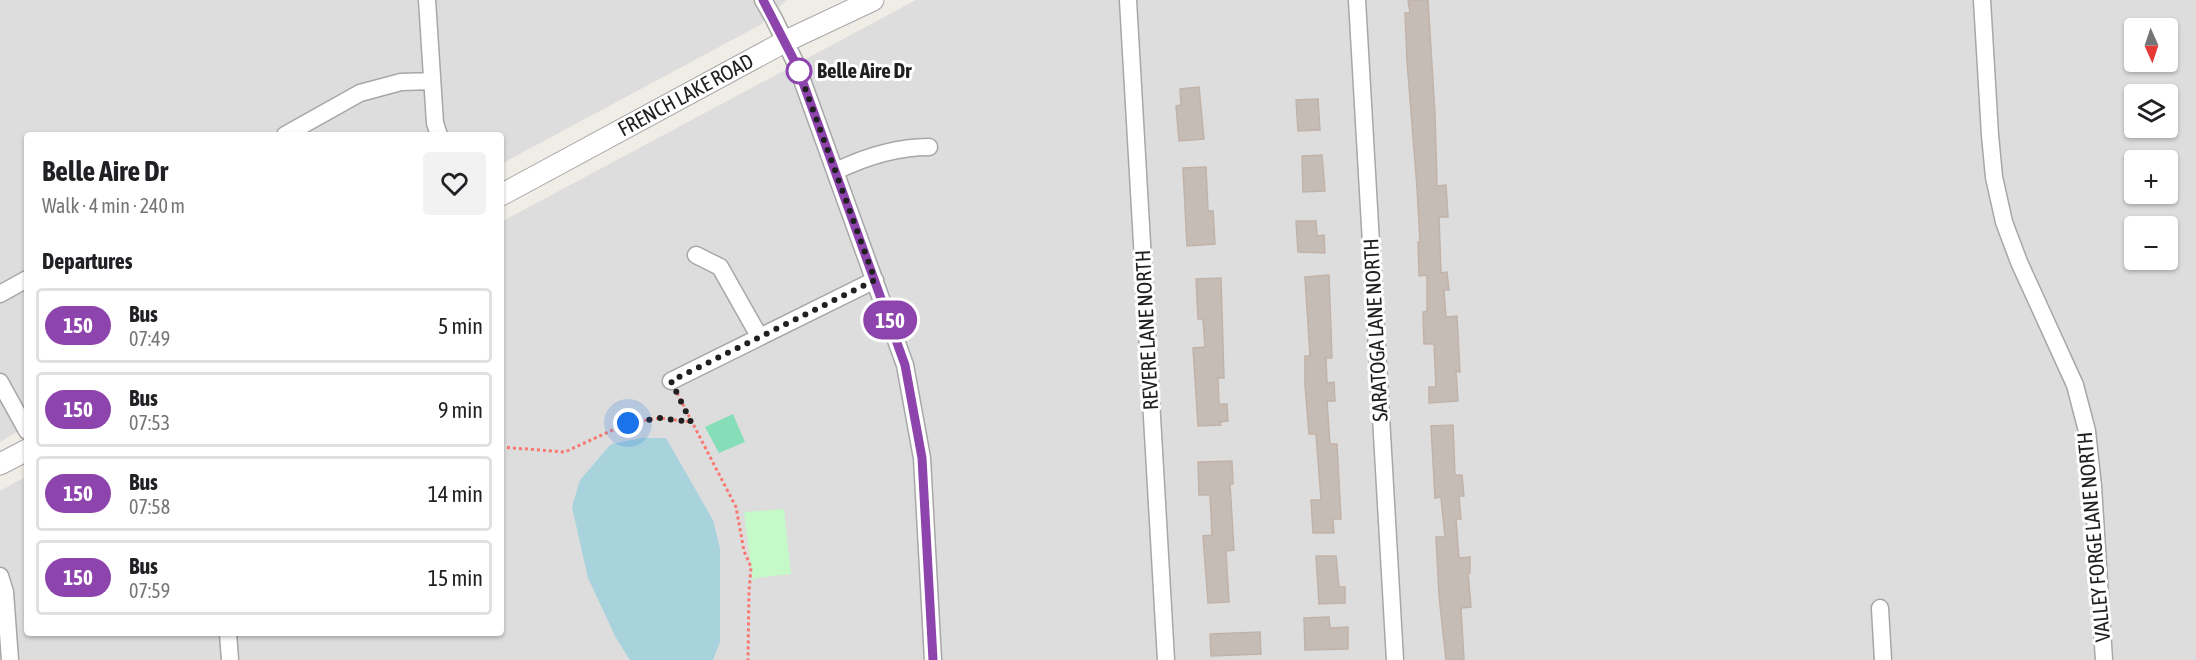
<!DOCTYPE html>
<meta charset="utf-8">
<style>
:root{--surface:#fff;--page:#f2f2f2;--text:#202124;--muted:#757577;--line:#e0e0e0}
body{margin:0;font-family:"Asap Condensed",sans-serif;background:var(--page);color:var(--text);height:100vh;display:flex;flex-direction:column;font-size:22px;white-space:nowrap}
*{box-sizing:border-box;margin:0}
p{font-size:20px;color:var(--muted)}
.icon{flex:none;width:33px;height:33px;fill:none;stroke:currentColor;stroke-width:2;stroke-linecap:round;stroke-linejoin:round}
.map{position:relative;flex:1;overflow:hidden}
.sheet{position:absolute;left:24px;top:132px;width:480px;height:504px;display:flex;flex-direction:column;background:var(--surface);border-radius:6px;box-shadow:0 2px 4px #0004}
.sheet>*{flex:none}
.badge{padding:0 12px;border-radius:20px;font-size:21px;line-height:39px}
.needle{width:39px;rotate:177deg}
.fabs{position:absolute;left:2124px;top:18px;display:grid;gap:12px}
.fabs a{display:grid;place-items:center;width:54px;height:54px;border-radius:6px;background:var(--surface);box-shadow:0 2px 4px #0004;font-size:30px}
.you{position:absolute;width:30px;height:30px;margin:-15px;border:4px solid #fff;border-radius:50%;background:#1a73e8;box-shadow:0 0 0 9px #1a73e833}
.map>.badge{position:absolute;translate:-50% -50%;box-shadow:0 0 0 3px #fff}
h2{padding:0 18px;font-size:22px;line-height:54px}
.round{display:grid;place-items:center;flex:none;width:63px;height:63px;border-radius:6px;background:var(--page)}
.head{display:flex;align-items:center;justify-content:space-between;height:102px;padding:0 18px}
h1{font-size:28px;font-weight:700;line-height:45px}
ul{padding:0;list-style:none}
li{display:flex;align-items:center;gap:18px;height:75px;margin:0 12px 9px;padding:0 6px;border:3px solid var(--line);border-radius:6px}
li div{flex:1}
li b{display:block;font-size:22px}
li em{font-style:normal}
li .badge{min-width:66px;font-weight:700;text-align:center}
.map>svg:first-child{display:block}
.residential{fill:#dedddd;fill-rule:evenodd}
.park{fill:#c5f9c7}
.pitch{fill:#86deb8}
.water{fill:#a8d3dd}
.building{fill:#c5bcb6;stroke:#c2b3a9;stroke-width:1.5}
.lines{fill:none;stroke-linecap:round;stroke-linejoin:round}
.minor-casing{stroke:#a7a7a7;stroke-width:19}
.tertiary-casing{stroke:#a7a7a7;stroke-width:23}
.path{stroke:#f87870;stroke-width:3;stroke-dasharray:3 3;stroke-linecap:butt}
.minor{stroke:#fff;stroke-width:16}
.tertiary{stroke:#fff;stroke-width:21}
.line-casing{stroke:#fff;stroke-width:14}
.line{stroke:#8e44ad;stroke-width:9}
.walk{stroke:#202020;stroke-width:6;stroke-dasharray:0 10.8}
.stop-dot{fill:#fff;stroke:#8e44ad;stroke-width:3}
.labels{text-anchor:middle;stroke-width:6;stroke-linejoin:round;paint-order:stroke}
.stop-label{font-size:21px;font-weight:bold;fill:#202020;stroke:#fff;text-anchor:start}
.street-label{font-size:21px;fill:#202020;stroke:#fff}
</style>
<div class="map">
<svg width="2196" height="660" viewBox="0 0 2196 660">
<rect width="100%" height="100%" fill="#f0ede6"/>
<path class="residential" d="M0,0H787L760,25L501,164V135H27V426L0,442Z
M916,0H2196V660H0V491L27,476V633H501V222ZM2134,28H2168V62H2134ZM2134,94H2168V128H2134ZM2134,160H2168V194H2134ZM2134,226H2168V260H2134Z"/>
<path class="park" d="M784,509L791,574L756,578L753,581L744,512Z"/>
<path class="pitch" d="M733,414L745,442L719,453L705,427Z"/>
<path class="water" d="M642,438H666L713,520L720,548V642L713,660H630L616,638L588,578L572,507L580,480L611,444Z"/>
<path class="building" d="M1408,0H1428L1435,114L1437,186L1446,185L1448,217H1439L1441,273L1447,272L1449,290H1444L1446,317L1457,316L1460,372L1456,371L1458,401L1429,403V387H1436L1434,344H1424L1423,312L1427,311V275L1419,276L1418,242H1420L1417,188L1407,61L1405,13H1410Z
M1199,87L1204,139L1179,141L1176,106L1181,105L1180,89Z
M1318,99L1320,130L1298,131L1296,100Z
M1322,155L1325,191L1303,192L1302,156Z
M1206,167L1208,211H1213L1215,244L1187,246L1183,168Z
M1296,221H1316L1317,236L1324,235L1325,253L1298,252Z
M1329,275L1332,358H1326L1327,383L1334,382L1335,401H1327L1330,444H1337L1341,519H1333L1334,533H1313L1311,500H1321L1316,434H1309L1305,385V356H1310L1305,277Z
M1221,278L1224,378H1218L1219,404H1227L1228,421L1220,422L1221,425L1198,426L1193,348L1205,347L1203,319H1198L1196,279Z
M1453,425L1455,475H1462L1464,496H1459L1461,519H1456L1459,558L1470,557V573H1468L1471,607L1461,608L1464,660H1446L1439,596L1436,537H1445L1441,497L1435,498L1431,426Z
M1232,461L1233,484H1230L1234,550L1226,551L1229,602L1208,603L1203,536L1212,535L1210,495H1199L1198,462Z
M1316,556H1336L1339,587H1345V603L1319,604Z
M1329,617L1330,628L1348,627V649L1305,650L1304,618Z
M1260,632L1261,654L1211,656L1210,634Z"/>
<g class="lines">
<g class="minor-casing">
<path id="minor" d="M427,0L435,123L439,135
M763,0L773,17L797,66L905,365L922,458L933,660
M1128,0L1166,660
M1357,0L1395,660
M1982,0L1990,135L1994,177L2004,222L2019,262L2075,385L2087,431L2093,486L2104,660
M285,135L360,93L401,82L432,81
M836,171C865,157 897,147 929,147
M696,255L720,267L759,336
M0,294L27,279
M671,381L875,280
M0,382L27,431
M0,576L5,592L10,660
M1880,608L1883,660
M228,633L230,660"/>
</g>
<g class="tertiary-casing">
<g id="tertiary">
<path id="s1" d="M501,195L786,41L873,0"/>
<path d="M0,464L27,450"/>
</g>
</g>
<path class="path" d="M677,393L736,507L744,551L751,567L749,591L748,660
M501,447L565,452L628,423L660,418L691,422"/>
<use href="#minor" class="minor"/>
<use href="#tertiary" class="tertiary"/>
</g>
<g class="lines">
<g class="line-casing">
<path id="line" d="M763,0L797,66L905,365L922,458L933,660"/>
</g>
<use href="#line" class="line"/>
<path class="walk" d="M628,423L660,418L691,422L671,381L875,280L797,66L799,71"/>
</g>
<circle class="stop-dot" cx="799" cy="71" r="12"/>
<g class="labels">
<g class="stop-label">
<text x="817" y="78">Belle Aire Dr</text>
</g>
<g class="street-label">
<text dy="7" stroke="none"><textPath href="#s1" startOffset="210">FRENCH LAKE ROAD</textPath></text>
<text transform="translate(1147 330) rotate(-93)" y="7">REVERE LANE NORTH</text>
<text transform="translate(1376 330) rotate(-93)" y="7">SARATOGA LANE NORTH</text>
<text transform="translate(2094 537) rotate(-95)" y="7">VALLEY FORGE LANE NORTH</text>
</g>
</g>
</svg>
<div class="fabs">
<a><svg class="needle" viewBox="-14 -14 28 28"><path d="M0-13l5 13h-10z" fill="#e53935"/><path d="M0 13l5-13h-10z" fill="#757577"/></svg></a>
<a><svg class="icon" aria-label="layers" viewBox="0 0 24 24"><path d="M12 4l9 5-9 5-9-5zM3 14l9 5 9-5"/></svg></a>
<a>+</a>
<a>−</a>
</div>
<div class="you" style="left:628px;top:423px"></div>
<b class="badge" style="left:890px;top:320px;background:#8e44ad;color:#fff">150</b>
<section class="sheet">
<div class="head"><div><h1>Belle Aire Dr</h1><p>Walk · 4 min · 240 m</p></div><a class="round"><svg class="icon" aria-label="heart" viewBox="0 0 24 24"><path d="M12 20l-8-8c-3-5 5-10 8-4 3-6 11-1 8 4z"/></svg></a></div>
<h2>Departures</h2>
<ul>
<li><span class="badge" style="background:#8e44ad;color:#fff">150</span><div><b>Bus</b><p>07:49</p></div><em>5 min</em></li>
<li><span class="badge" style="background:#8e44ad;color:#fff">150</span><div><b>Bus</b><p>07:53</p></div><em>9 min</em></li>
<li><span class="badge" style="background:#8e44ad;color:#fff">150</span><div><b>Bus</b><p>07:58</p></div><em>14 min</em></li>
<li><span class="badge" style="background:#8e44ad;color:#fff">150</span><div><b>Bus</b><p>07:59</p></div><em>15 min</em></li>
</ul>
</section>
</div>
